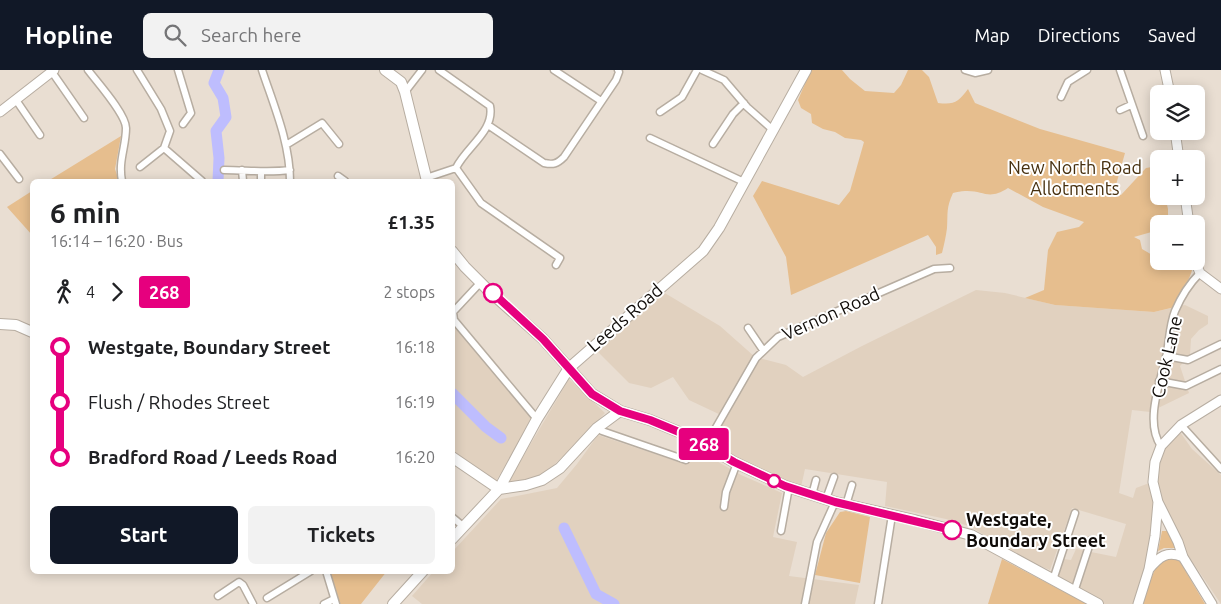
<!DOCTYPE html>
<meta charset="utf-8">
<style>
:root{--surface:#fff;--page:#f2f2f2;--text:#202124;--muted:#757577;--accent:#111827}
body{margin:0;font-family:Ubuntu,sans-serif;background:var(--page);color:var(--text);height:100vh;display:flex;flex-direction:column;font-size:19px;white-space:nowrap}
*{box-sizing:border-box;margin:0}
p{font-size:16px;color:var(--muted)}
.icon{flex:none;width:28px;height:28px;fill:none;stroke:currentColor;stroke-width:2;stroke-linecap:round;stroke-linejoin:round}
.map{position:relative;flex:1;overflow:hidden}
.sheet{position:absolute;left:30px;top:109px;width:425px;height:395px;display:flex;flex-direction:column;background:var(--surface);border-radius:8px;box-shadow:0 2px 12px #0003}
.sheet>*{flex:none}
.badge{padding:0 10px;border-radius:4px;font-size:18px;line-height:32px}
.tools{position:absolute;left:1150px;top:15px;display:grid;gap:10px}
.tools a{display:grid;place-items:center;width:55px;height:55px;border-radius:8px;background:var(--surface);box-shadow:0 2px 12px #0003;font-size:25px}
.map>.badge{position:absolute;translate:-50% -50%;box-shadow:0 0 0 2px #fff}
.legs{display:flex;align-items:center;gap:8px;height:55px;padding:0 20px;font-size:16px}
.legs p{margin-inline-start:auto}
.head{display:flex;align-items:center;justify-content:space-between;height:85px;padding:0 20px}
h1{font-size:28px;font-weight:700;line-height:38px}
.button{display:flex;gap:10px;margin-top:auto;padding:10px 20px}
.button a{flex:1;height:58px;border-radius:8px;background:var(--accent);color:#fff;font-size:20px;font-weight:700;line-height:58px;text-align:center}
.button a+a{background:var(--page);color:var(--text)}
ul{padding:0 20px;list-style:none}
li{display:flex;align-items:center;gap:18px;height:55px;font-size:19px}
li i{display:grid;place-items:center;width:8px;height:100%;margin:0 6px;background:currentColor}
li i::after{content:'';width:12px;height:12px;margin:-6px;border:4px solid;border-radius:50%;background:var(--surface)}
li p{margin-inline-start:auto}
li:first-child i{background:linear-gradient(#0000 50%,currentColor 0)}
li:last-child i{background:linear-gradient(currentColor 50%,#0000 0)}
header{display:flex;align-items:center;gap:30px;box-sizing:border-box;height:70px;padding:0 25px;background:var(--accent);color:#fff}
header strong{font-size:24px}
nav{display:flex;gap:28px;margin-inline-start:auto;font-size:18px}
.search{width:350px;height:45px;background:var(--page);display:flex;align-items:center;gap:12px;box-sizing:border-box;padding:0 18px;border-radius:8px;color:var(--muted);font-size:19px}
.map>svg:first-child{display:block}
.built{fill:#e1d1bf}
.green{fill:#e6be8e}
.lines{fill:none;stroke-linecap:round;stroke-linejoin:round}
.river{stroke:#bebdfe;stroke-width:11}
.street-casing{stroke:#b7ada1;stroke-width:9}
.secondary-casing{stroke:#b7ada1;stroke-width:11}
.primary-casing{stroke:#b7ada1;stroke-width:12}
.street{stroke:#fff;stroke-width:6}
.secondary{stroke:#fff;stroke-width:9}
.primary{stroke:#fff;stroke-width:10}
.line-1-casing{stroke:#fff;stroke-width:11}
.line-1{stroke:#e6007e;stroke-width:8}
.stop-1-dot{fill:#fff;stroke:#e6007e;stroke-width:2.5}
.labels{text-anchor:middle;stroke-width:4;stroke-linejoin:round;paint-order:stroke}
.park-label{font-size:18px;fill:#47300f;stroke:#fff}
.street-label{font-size:18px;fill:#0f0b08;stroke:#fff}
.stop-label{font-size:18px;font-weight:bold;fill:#0f0b08;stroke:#fff;text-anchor:start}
</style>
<header>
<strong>Hopline</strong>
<div class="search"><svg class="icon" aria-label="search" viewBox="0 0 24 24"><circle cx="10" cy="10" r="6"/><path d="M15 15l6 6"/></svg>Search here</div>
<nav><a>Map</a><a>Directions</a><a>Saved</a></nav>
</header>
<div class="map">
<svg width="1221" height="534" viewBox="0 0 1221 534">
<rect width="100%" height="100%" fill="#e9ded2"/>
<path class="built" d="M658,219L720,256L755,287L786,295L803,307L862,276L976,220L1005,223L1055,235L1154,242L1185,235L1208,246V254L1199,260L1191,269L1190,285L1180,296L1189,323L1150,342L1132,340L1119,423L1133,428L1136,418L1152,412L1161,376L1180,362L1192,379L1221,405V534L1160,444L1139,534H1105L1074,522L1056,508L1063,489L1071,490L1076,479L1116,487L1126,454L1072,438L1050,500L1033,493L969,456L946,449L885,436L887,412L805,399L801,417L761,402L709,374L723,346L689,330L673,307L651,318L629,313L592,276Z
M452,252L533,349L496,411L453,381Z
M569,309L605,343L575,375L540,408L508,416L510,409Z
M598,365L685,394L692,377L741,405L782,423L773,467L797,472L789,506L859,515L855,534H422L412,526L434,501H452L453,481L501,429L557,418L577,394Z"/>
<path class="green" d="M811,0H842L850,9L865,21L894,23L901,15L908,0H922L929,7L938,33C955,35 958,32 968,19L975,33L1040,59L1125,83L1114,122L1121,125L1146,98L1152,97L1159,102V126H1165L1168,139V153L1159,154V159L1155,161L1134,167L1140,170L1142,179L1159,189V191H1163L1182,199L1188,194L1193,196C1190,212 1180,222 1175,237L1154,242L1055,235L1025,228L1044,220L1048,180L1057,162L1079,157L1084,152L1043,137L1008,118C988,131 984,120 965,121C961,121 957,122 953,123C946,138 948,143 947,158C946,166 944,175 942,183L936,185V177L928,165L791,225L786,187L753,126L762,111L839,135L850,121L864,72L861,70L845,68L835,62L823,59L812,53L811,44L801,38L798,30Z
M121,66L115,99L119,111H48Z
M32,121V165L7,137Z
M846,441L870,447L860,513L815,505L826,463L840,442Z
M1162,461H1168L1176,478H1164L1158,481Z
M1170,487L1179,490L1205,534H1144L1143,530L1152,506L1158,493Z
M1002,489L1087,534H988Z
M327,501H387L361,534H337Z"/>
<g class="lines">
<path class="river" d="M218,111L219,88L216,61L226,47L223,28L214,13L219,0
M452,323L486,357L501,368
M564,458L596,524L614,534"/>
<g class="street-casing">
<path id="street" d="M88,0C97,12 126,44 126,58C126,77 118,91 122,111
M137,0L161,39L170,61L164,78L140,97
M178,0L191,43L183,54
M262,0C274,36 290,73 290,111
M554,0L601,31
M702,0L724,10L747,37L773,60
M965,0L975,3L988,0
M1120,0L1143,66
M52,2L84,48
M405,22L422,0
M1061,27L1068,12L1087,0
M16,30L40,65
M1120,40L1131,35
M660,42L682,27L697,0
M488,55L544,93C553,95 557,94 564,87L616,10L619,2L618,0
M650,68L744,112
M713,74L733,44L744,33
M286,75L322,53L339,74
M164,78L202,111
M0,84L19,109
M456,98L481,133L560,188L556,195
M224,100C246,100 267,103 290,100
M242,100L243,111
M261,102V111
M338,106L345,111
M426,108L456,98C466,77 495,61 490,36L439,0
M481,212L453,242L454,250L537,349
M748,258L763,280
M1166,286L1188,290L1221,274
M1159,311L1186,316L1221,299
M1181,355L1221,399
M597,358L602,361L686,390L691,367
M706,375L756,288L778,267L934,199L950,198
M1161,376C1144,352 1161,310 1167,283C1169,270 1170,253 1175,241C1181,227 1190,213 1200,203
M812,425L816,410
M826,429L834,407
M846,435L852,415
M724,437L726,422L737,393
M452,447L464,457
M781,461L789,417
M326,501L336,534
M1053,510L1075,443
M1074,522L1091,470
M218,526L239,512L243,515L253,534
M267,528L311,501
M324,534L334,529
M805,534L817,472L835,432
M878,534L892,445"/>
</g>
<g class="secondary-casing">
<path id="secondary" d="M1165,0L1170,24
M0,42L54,0
M1175,61L1179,89
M1185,126L1189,154
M1195,191L1200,203L1221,219
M1158,432L1178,472L1183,487L1212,534
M1149,499C1159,487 1167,480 1183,487
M1138,534L1149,499L1155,466L1158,432L1153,412L1155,392L1161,376L1181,355L1221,330"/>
</g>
<g class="primary-casing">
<path id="primary" d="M385,0L401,12L405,22L427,111
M452,181L465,197L488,220L543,269L592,324L620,341L650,350L691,367L734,392L785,416L835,432L914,450L971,465L1098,534
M0,254L16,255L32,262
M452,387L499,419
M499,419L526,415L542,410L560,398L597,358L620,341
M452,469L499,419L537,349L569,298L703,181L719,158L806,0
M393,534L423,501"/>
</g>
<use href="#street" class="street"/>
<use href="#secondary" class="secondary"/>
<use href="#primary" class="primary"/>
</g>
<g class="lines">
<g class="line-1-casing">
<path id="line-1" d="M493,223L543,269L592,324L620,341L650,350L691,367L734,392L785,416L835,432L952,460"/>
</g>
<use href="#line-1" class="line-1"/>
</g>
<g class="stop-1-dot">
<circle cx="493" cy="223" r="9"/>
<circle cx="774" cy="411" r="6"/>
<circle cx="952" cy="460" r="9"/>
</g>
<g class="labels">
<g class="park-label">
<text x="1075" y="104">New North Road<tspan x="1075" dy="21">Allotments</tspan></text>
</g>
<g class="street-label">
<text transform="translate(831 244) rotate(-24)" y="6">Vernon Road</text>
<text transform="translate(625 248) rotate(-41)" y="6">Leeds Road</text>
<text transform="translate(1167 287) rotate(-77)" y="6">Cook Lane</text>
</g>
<g class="stop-label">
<text x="966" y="456">Westgate,<tspan x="966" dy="21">Boundary Street</tspan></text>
</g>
</g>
</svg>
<div class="tools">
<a><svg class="icon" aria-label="layers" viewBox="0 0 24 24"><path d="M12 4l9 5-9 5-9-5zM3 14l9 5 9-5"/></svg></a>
<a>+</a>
<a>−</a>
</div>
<b class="badge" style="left:704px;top:374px;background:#e6007e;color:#fff">268</b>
<section class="sheet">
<div class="head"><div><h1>6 min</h1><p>16:14 – 16:20 · Bus</p></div><b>£1.35</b></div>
<div class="legs"><svg class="icon" aria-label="walk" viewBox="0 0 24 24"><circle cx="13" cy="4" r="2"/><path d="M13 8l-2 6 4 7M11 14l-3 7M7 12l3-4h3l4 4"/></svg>4<svg class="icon" aria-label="forward" viewBox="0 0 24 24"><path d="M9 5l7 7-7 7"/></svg><b class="badge" style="background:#e6007e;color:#fff">268</b><p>2 stops</p></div>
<ul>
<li><i style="color:#e6007e"></i><b>Westgate, Boundary Street</b><p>16:18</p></li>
<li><i style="color:#e6007e"></i><span>Flush / Rhodes Street</span><p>16:19</p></li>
<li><i style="color:#e6007e"></i><b>Bradford Road / Leeds Road</b><p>16:20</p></li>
</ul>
<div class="button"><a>Start</a><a>Tickets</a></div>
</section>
</div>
